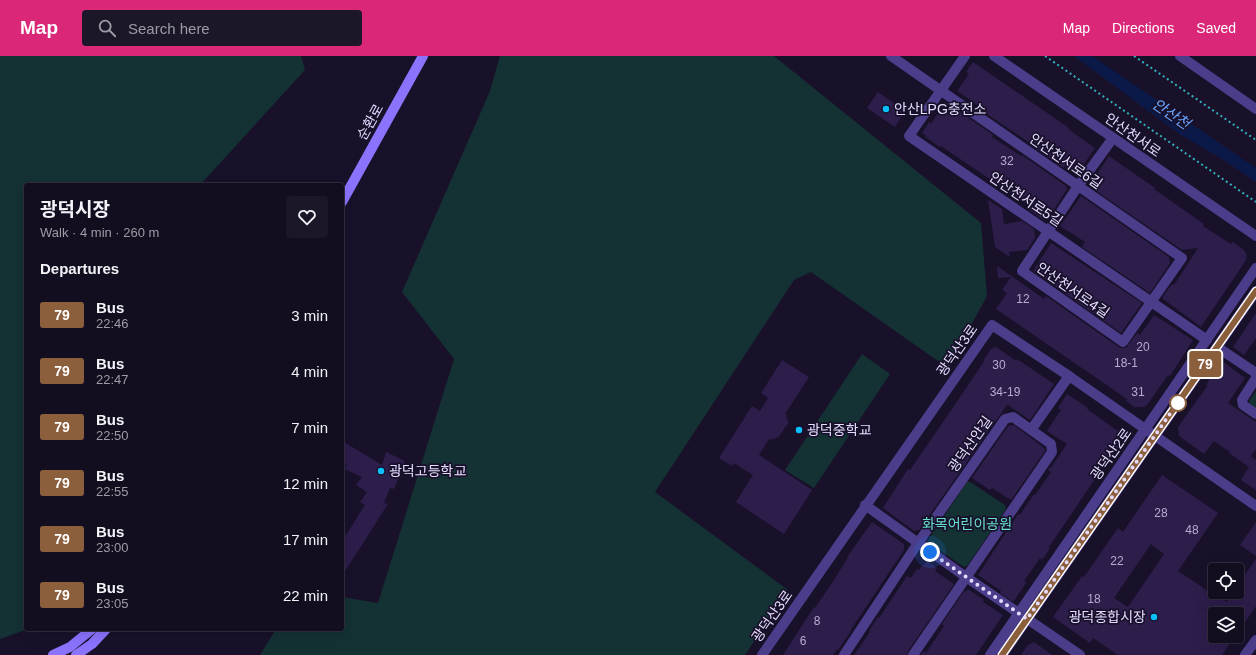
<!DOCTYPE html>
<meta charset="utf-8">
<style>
:root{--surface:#130d20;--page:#1c1629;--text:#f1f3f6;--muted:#9d9ca5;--line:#322d3e;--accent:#db2777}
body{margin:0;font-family:Arial,"Noto Sans KR",sans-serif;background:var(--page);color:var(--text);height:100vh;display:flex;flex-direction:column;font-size:15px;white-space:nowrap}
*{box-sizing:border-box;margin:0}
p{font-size:13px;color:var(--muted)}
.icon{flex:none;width:22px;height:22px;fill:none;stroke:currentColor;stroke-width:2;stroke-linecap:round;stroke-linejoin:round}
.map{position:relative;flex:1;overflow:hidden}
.details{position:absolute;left:24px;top:127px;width:320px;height:448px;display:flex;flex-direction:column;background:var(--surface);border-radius:4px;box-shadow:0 4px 16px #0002,0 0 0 1px var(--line)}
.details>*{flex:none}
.badge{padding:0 8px;border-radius:3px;font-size:14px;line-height:26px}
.buttons{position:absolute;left:1208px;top:507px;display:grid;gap:8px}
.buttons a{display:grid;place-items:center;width:36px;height:36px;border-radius:4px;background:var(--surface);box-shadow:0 4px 16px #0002,0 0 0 1px var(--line);font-size:20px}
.you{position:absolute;width:20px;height:20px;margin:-10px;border:3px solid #fff;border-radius:50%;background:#1a73e8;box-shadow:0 0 0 6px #1a73e833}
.map>.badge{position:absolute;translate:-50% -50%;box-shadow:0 0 0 2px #fff}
h2{padding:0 16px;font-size:15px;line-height:36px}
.round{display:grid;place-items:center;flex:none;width:42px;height:42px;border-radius:4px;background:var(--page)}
.head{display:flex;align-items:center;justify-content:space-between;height:68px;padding:0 16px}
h1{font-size:19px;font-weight:700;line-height:30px}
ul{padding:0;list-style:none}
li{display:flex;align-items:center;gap:12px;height:56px;padding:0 16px}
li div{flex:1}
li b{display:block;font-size:15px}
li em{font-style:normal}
li .badge{min-width:44px;font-weight:700;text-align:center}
header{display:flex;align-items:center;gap:24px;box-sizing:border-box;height:56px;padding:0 20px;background:var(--accent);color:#fff}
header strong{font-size:19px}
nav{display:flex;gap:22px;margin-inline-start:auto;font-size:14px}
.search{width:280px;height:36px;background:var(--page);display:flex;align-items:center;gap:10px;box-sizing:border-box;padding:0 14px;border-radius:4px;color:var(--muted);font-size:15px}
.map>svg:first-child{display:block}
.green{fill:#143134}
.water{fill:#0b1949}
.building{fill:#2d1d4b;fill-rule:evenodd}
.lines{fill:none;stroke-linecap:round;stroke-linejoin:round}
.path{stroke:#32b0bc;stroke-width:2;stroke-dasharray:2 3;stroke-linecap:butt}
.minor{stroke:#4b3d89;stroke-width:10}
.tertiary{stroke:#4b3d89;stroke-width:10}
.secondary{stroke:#8b73fe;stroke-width:10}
.line-casing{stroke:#fff;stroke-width:9}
.line{stroke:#8b5e3c;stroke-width:6}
.walk{stroke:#e4dbff;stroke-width:4;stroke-dasharray:0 7.2}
.poi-dot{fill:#09c0fc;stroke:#19112a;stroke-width:1.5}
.stop-dot{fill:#fff;stroke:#8b5e3c;stroke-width:2}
.labels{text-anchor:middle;stroke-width:3.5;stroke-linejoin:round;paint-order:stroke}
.number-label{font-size:12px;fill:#b6acd2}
.poi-label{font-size:14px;fill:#e4dbff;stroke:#19112a;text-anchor:start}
.street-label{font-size:14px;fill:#e4dbff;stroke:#19112a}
.park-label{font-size:14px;fill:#66e0d3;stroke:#19112a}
.water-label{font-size:15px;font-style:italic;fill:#6aa3fd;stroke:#19112a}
</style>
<header>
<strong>Map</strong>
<div class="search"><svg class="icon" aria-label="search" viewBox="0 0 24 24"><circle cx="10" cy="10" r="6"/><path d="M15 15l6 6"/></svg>Search here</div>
<nav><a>Map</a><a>Directions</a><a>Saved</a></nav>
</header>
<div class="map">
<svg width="1256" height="599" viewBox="0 0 1256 599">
<rect width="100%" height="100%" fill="#19112a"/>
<path class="green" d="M0,0H301L305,14L200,129H26V573H28L0,583Z
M500,0H774L981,167L987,240L948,312L811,216L794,224L655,436L788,534L745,599H260L276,573H342V541L378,547L454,303L402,236L490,35Z
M862,298L890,318L814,432L785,414Z
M1256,335V354L1250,350L1249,345Z
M967,426H970L1005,449L1006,453L967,510L964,511L929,487L928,484Z"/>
<path class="water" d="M1074,0H1092L1256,112V126L1219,101L1181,79Z"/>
<path class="building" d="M973,6L1069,72L1068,73L1095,92L1080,114L1077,112L1074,117L1064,110V112L1029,88L1030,87L981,54L982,52L957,35L969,18L966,16Z
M878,36L905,55L895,71L867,52Z
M946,46L993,79L992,81L1021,100L1022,99L1066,130L1067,133L1048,163L1044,164L1026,152L1028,149L941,90L940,91L925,81L926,80L922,77L929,66L931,68Z
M1109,100L1155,132L1154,133L1204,168L1203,170L1231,188L1233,186L1244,194L1247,199L1246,204L1201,271L1162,242L1172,228L1174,229L1198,192L1182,194L1089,130Z
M1081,140L1169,201L1170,207L1150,237L1082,191L1085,186L1060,170Z
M988,144L1002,153L1004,168L1022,165L1034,173L1035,182L1027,194L1009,196L1010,201L995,191Z
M1051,187L1142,247L1121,277L1033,215Z
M997,210L1044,243L1046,240L1120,292H1126L1137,277L1140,279L1154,259L1193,284L1170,320L1168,319L1147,349L1143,351H1134L1126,345L1127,343L996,253L1007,237L1002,234L1011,221L998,222Z
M1256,257V282L1244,299L1233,291Z
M996,291L1016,305L1017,303L1054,328L1030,364L1008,349H1007L919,474L914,475L883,452L908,413L910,414L954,350L985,304L984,303L991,293Z
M782,304L809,321L785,358L787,359L786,362L788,363L787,365L789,366L778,382L776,381L775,384L773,382L771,384L769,383L759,399L812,434L784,478L736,446L753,419L734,407L732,410L719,402L752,350L760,355L768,342L761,337Z
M1222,305L1245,322L1228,347L1256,366V393L1251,400L1255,404L1256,402V434L1241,424L1249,411L1229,397L1230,396L1214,385L1204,398L1179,380L1178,371L1208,329H1206Z
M1067,338L1088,352L1087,353L1119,376L1121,382V390L1116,397L1114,396L1099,417L1049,491L1050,492L1042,504L1040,502L1024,525L1026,527L1013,546L1000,537L1001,535L978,519L1018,458L1020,459L1034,438L1035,439L1051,416L1048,414L1050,411V413L1067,388L1047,375L1061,354L1058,352Z
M1014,369L1044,392L1045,395L1011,444L992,432L990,434L972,422L1008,370Z
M342,385L382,409L386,396L405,405L394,433L390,432L384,447L388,448L342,520V476L346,479L365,449L360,446L367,436L356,429L362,421L344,413L347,408L342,406Z
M1162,419L1218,457L1178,515L1211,537L1212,536L1227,546L1233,536H1237V530L1256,503V550L1237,578V558H1215V580H1235L1222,599H1118L1093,582L1090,587L1053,561L1082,520L1084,521L1118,472L1123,476ZM1151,488L1164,498L1128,551L1114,542Z
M872,466L904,488V494L850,575H851L838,594L837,593L833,599H783L814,551L815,552L834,524L848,501H847Z
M1256,466V500L1240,489Z
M927,505L937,512L935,515L954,528L908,595L907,599H854L870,576L869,575L878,561L879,562L907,520L911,522L917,513L919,514L923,508L924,509Z
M968,533L984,544L983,546L1003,559L976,599H921L924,595L926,597L944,570L942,568L964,535L965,536Z
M1034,586L1052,599H1021L1028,589Z"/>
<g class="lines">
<path class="path" d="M1045,0L1256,146
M1134,0L1256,84"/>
<path class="minor" d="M891,0L1182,202L1123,286L1022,215L1078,130L1113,82
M965,0L909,80L1207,284
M1217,291L1256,317
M1256,322L1242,344L1243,349L1256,358
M1031,374L1069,320
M865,449L966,521L1080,599
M844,599L918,487L1005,363L1013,361L1051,388L1052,396L913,599"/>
<path class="tertiary" d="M994,0L1256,180
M1180,0L1256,53
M762,599L992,269L1069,320L1256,450
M990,599L1256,212
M1002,599L1256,235
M1245,599L1256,584"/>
<path class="secondary" d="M342,146L423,0
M53,599L70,591L92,573
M76,599L92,588L106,573"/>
</g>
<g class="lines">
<g class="line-casing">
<path id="line" d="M1002,599L1256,235"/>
</g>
<use href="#line" class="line"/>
<path class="walk" d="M930,496L1027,563L1181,342L1178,347"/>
</g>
<g class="poi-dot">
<circle cx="886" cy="53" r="4"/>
<circle cx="799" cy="374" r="4"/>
<circle cx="381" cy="415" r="4"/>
<circle cx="1154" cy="561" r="4"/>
</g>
<circle class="stop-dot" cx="1178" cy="347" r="8"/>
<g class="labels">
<g class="number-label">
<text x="1007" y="109">32</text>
<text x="1023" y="247">12</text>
<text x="1143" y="295">20</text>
<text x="1126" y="311">18-1</text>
<text x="999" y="313">30</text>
<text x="1005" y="340">34-19</text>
<text x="1138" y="340">31</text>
<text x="1161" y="461">28</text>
<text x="1192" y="478">48</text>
<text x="1117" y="509">22</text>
<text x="1094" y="547">18</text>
<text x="817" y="569">8</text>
<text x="803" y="589">6</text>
</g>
<g class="poi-label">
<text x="894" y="58">안산LPG충전소</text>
<text x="807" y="379">광덕중학교</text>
<text x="389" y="420">광덕고등학교</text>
<text x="1146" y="566" text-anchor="end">광덕종합시장</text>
</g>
<g class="street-label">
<text transform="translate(370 66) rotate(-61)" y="5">순환로</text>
<text transform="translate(1133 79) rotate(35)" y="5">안산천서로</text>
<text transform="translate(1066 105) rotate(35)" y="5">안산천서로6길</text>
<text transform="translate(1026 143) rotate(34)" y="5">안산천서로5길</text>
<text transform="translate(1073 234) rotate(35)" y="5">안산천서로4길</text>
<text transform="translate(957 294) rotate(-55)" y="5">광덕산3로</text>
<text transform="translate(970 388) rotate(-55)" y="5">광덕산안길</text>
<text transform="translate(1111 398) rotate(-55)" y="5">광덕산2로</text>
<text transform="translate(772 560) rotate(-55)" y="5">광덕산3로</text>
</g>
<g class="park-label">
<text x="967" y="473">화목어린이공원</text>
</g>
<g class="water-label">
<text transform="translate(1171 58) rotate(34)" y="5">안산천</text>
</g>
</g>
</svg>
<div class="buttons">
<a><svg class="icon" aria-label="locate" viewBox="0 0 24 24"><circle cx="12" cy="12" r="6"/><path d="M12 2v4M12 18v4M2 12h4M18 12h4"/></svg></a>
<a><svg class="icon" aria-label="layers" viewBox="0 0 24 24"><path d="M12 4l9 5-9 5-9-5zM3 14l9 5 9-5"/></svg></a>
</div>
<div class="you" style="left:930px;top:496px"></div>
<b class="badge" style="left:1205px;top:308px;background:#8b5e3c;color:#fff">79</b>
<section class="details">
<div class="head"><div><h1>광덕시장</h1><p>Walk · 4 min · 260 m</p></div><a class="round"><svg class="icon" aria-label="heart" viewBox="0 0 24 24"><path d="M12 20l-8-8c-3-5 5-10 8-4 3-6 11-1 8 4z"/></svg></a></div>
<h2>Departures</h2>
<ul>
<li><span class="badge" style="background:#8b5e3c;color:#fff">79</span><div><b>Bus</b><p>22:46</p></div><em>3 min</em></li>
<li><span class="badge" style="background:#8b5e3c;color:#fff">79</span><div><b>Bus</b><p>22:47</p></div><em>4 min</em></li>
<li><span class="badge" style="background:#8b5e3c;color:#fff">79</span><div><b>Bus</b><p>22:50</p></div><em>7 min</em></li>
<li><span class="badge" style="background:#8b5e3c;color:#fff">79</span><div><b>Bus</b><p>22:55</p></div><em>12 min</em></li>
<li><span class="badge" style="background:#8b5e3c;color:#fff">79</span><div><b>Bus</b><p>23:00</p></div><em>17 min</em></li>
<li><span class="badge" style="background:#8b5e3c;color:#fff">79</span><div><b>Bus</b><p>23:05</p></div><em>22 min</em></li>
</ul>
</section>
</div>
